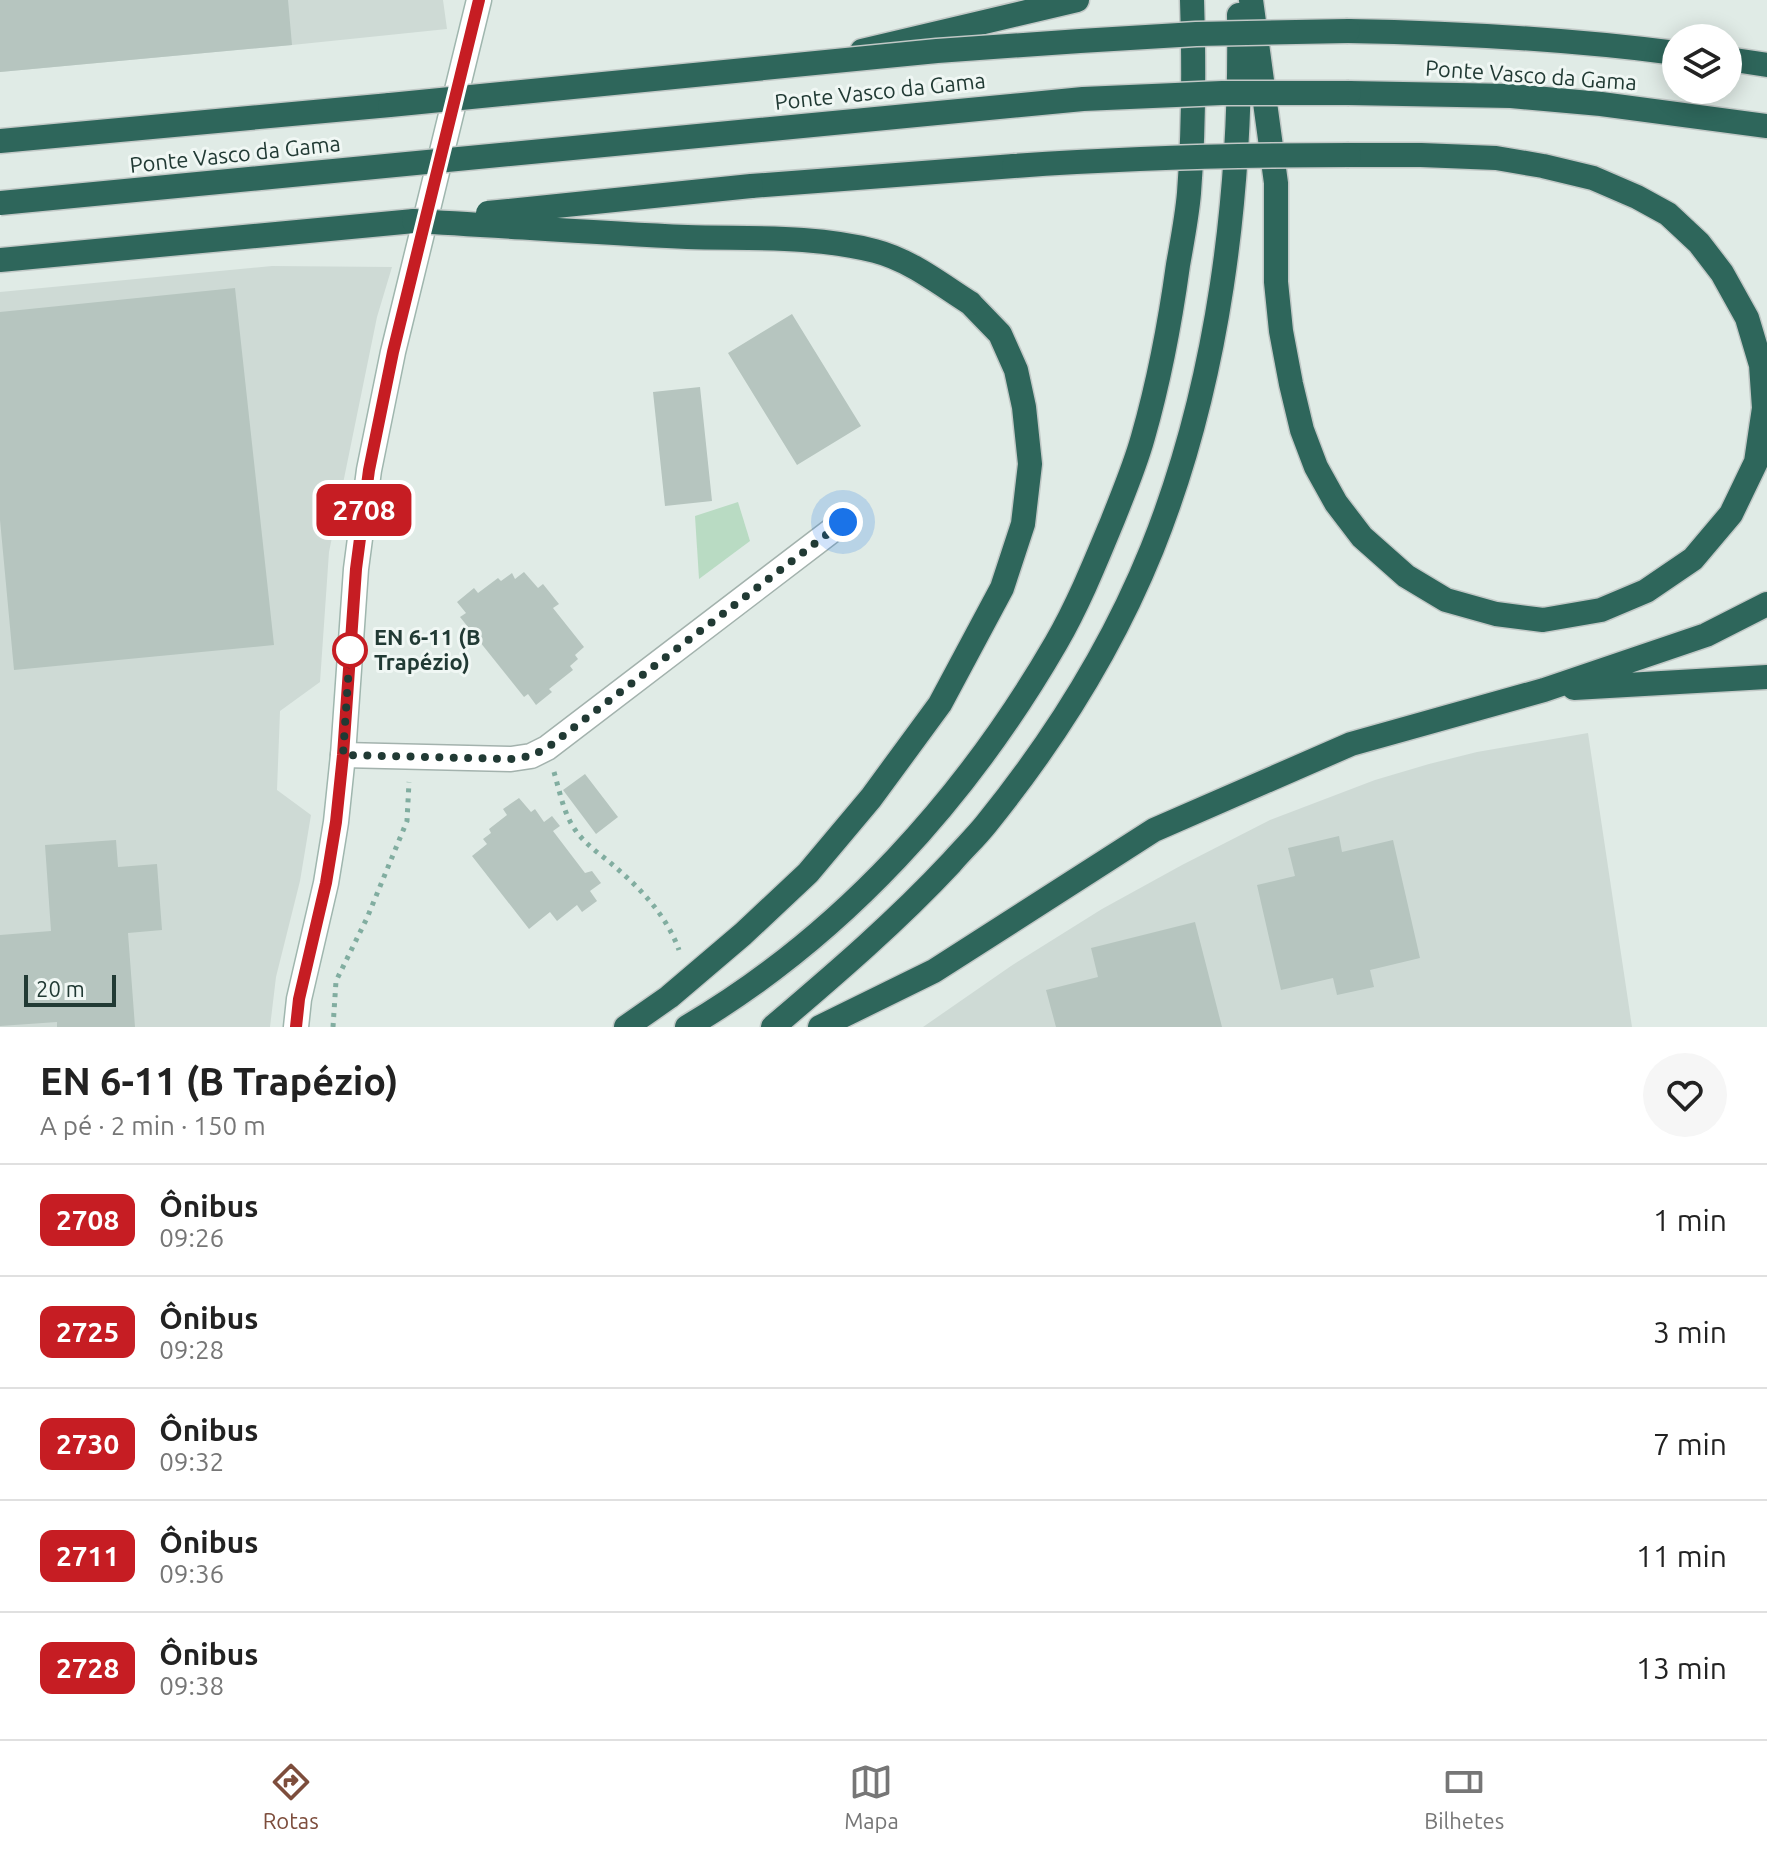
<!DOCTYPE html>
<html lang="pt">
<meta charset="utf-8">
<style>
:root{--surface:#fff;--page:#f6f6f6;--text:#222;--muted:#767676;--line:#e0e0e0;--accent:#7d4d3c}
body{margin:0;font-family:Ubuntu,sans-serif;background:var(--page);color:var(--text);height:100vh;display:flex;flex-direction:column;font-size:30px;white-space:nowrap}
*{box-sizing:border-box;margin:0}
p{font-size:26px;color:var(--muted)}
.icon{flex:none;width:44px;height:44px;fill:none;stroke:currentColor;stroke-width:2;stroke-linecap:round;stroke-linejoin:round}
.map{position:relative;height:1027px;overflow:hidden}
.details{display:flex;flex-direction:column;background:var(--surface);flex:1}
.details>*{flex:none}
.badge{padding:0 16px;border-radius:12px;font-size:28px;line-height:52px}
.tools{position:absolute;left:1662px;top:24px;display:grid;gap:16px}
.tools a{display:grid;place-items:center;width:80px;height:80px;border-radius:50%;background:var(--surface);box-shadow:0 4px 20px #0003;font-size:40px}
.scale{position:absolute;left:24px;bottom:20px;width:92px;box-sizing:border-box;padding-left:8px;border:4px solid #213a34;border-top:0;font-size:22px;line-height:28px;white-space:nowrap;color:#213a34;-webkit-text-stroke:6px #f0f7f4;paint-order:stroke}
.you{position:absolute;width:40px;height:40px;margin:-20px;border:6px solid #fff;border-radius:50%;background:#1a73e8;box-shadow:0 0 0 12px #1a73e833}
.map>.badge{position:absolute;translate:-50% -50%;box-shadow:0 0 0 4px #fff}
.round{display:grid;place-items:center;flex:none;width:84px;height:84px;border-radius:42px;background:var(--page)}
.summary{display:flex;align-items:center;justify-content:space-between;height:136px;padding:0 40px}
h1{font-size:38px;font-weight:700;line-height:60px}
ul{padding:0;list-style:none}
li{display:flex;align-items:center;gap:24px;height:112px;padding:0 40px;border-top:2px solid var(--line)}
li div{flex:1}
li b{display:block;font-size:30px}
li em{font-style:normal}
li .badge{min-width:88px;font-weight:700;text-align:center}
.dock{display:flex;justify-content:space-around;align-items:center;height:112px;border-top:2px solid var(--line);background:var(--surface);font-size:22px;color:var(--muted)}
.dock a{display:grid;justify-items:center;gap:4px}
.dock .on{color:var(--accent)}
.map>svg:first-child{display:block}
.built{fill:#cedad5}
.green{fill:#b9dbc3}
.building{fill:#b6c5bf}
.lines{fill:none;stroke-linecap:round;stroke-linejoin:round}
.street-casing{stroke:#a3b2ad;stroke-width:27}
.secondary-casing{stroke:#9fb6ae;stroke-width:27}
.highway-casing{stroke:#c1c8c6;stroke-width:27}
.path{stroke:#81ada0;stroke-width:5;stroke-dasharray:4 6;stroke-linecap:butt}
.street{stroke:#fff;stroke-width:24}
.secondary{stroke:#fff;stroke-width:24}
.highway{stroke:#2e665b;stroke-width:24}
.highway-bridge-casing{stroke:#c1c8c6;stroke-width:27;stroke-linecap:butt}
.highway-bridge{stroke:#2e665b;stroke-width:24}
.line-casing{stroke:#fff;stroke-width:18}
.line{stroke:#c61d23;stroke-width:12}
.walk{stroke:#213a34;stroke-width:8;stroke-dasharray:0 14.4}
.stop-dot{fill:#fff;stroke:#c61d23;stroke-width:4}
.labels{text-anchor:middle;stroke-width:6;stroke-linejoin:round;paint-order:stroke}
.street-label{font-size:22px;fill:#213a34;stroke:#f0f7f4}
.stop-label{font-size:22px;font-weight:bold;fill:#213a34;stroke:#f0f7f4;text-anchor:start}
</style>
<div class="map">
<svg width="1767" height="1027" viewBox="0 0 1767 1027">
<rect width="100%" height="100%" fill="#e0ebe6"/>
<path class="built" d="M0,0H443L447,29L292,45L0,72Z
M272,266L392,267L377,317L329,552L320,682L280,711L277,790L311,815L300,881L276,977L270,1027H0V292Z
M1588,733L1632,1027H923L1011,966L1102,909L1182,865L1270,820L1375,780L1429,764L1477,752Z"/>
<path class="green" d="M738,502L750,541L699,579L695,516Z"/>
<path class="building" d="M0,0H288L292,45L0,72Z
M235,288L274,645L14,670L0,520V312Z
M792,314L861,426L797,465L728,353Z
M700,387L712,501L665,506L653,392Z
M524,572L538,588L543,584L559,604L553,608L584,647L575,655L578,659L570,666L573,670L549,689L552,692L536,705L528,694L524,697L460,617L466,613L457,602L474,588L478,593L498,578L501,581L512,573L515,579Z
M585,774L618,817L596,834L563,790Z
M519,798L531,812L535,809L544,822L552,816L560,826L553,831L585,873L592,871L601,883L590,891L597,901L582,912L577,905L557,921L550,912L529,929L472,856L487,844L483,839L491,833L489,829L507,815L503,809Z
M1339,836L1342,852L1393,840L1420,958L1370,970L1374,987L1337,995L1333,978L1281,990L1257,885L1295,876L1288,848Z
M116,840L118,867L157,864L162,930L128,933L135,1027H57V1022L0,1026V935L51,931L45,845Z
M1195,922L1222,1027H1056L1046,990L1098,977L1091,948Z"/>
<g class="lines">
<g class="street-casing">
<path id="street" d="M343,755L511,759L531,756L547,748L843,522"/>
</g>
<g class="secondary-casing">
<path id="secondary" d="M296,1027L299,999L326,883L336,822L343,755L356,569L369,470L393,352L479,0"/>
</g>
<g class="highway-casing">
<path id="highway" d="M1251,0L1276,183V282L1281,331L1291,384L1302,430L1316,467L1336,503L1362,537L1406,576L1446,600L1496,614L1543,620L1601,610L1646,591L1693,559L1731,514L1756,462L1764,408L1761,365L1747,318L1722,273L1699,243L1668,214L1637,197L1593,178L1543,166L1496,158L1421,155H1349
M1348,31C1458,33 1567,39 1676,53
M862,51L1077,0
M1728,59L1767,65
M1349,93L1511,96L1601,104L1767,126
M0,141L390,105
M751,186L1014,166
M0,260L414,221
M1574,688L1767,677
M626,1027L669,997L743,934L808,873L871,798L940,704L1002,588L1023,524L1030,464L1024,407L1016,370L1000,334L970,303
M687,1027C842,936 967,797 1056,643C1078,605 1095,563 1112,522C1123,494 1135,466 1143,437C1159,381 1170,323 1178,265C1182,242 1187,217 1189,193C1194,129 1194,64 1192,0
M773,1027C835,974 896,922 951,863C963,849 976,837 987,823C1054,740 1112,648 1152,549C1219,382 1242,193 1239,15
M820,1027L934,971L1154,830L1351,744L1544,690L1706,635L1767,604"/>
</g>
<path class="path" d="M554,772C559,789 563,810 572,825C581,840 593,849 607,860C637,885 665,912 679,950
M333,1027L336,981L367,918L407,821L409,782"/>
<use href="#street" class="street"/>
<use href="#secondary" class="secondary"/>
<use href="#highway" class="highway"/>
<g class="highway-bridge-casing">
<path id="highway-bridge" d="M390,105L937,51L1080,41L1196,34L1348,31
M1014,166C1126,158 1237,155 1349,155
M0,203L1083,99L1222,93H1349
M488,213L751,186
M414,221C505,226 596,233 687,237C750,239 813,235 875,251C910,260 940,284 970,303"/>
</g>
<use href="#highway-bridge" class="highway-bridge"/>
</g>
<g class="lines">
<g class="line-casing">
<path id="line" d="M296,1027L299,999L326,883L336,822L343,755L356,569L369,470L393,352L479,0"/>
</g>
<use href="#line" class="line"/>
<path class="walk" d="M350,650L343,755L511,759L531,756L547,748L843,522"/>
</g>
<circle class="stop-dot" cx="350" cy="650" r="16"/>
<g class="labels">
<g class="street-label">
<text transform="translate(1531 75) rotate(4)" y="8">Ponte Vasco da Gama</text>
<text transform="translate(880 91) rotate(-6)" y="8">Ponte Vasco da Gama</text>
<text transform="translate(235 154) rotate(-6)" y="8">Ponte Vasco da Gama</text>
</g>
<g class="stop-label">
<text x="374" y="645">EN 6-11 (B<tspan x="374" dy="25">Trapézio)</tspan></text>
</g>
</g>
</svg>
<div class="tools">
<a><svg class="icon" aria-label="layers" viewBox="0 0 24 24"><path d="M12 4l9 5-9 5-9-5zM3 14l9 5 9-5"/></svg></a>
</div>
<div class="scale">20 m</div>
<div class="you" style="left:843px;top:522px"></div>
<b class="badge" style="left:364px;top:510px;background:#c61d23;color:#fff">2708</b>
</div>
<section class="details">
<div class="summary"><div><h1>EN 6-11 (B Trapézio)</h1><p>A pé · 2 min · 150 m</p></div><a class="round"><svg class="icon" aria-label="heart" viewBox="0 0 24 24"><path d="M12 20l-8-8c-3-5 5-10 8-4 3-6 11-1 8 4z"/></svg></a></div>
<ul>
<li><span class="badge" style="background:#c61d23;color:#fff">2708</span><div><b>Ônibus</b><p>09:26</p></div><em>1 min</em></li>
<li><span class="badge" style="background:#c61d23;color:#fff">2725</span><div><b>Ônibus</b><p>09:28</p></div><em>3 min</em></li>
<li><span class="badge" style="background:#c61d23;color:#fff">2730</span><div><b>Ônibus</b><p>09:32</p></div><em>7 min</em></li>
<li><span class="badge" style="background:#c61d23;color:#fff">2711</span><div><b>Ônibus</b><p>09:36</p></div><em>11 min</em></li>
<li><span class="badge" style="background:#c61d23;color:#fff">2728</span><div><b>Ônibus</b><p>09:38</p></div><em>13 min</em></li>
</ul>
</section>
<nav class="dock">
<a class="on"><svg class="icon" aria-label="directions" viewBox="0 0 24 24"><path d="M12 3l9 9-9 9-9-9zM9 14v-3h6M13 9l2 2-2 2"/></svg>Rotas</a>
<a><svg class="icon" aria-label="map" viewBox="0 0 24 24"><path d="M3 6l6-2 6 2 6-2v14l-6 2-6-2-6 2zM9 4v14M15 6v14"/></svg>Mapa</a>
<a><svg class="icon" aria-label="tickets" viewBox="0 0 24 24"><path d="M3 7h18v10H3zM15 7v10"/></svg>Bilhetes</a>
</nav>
